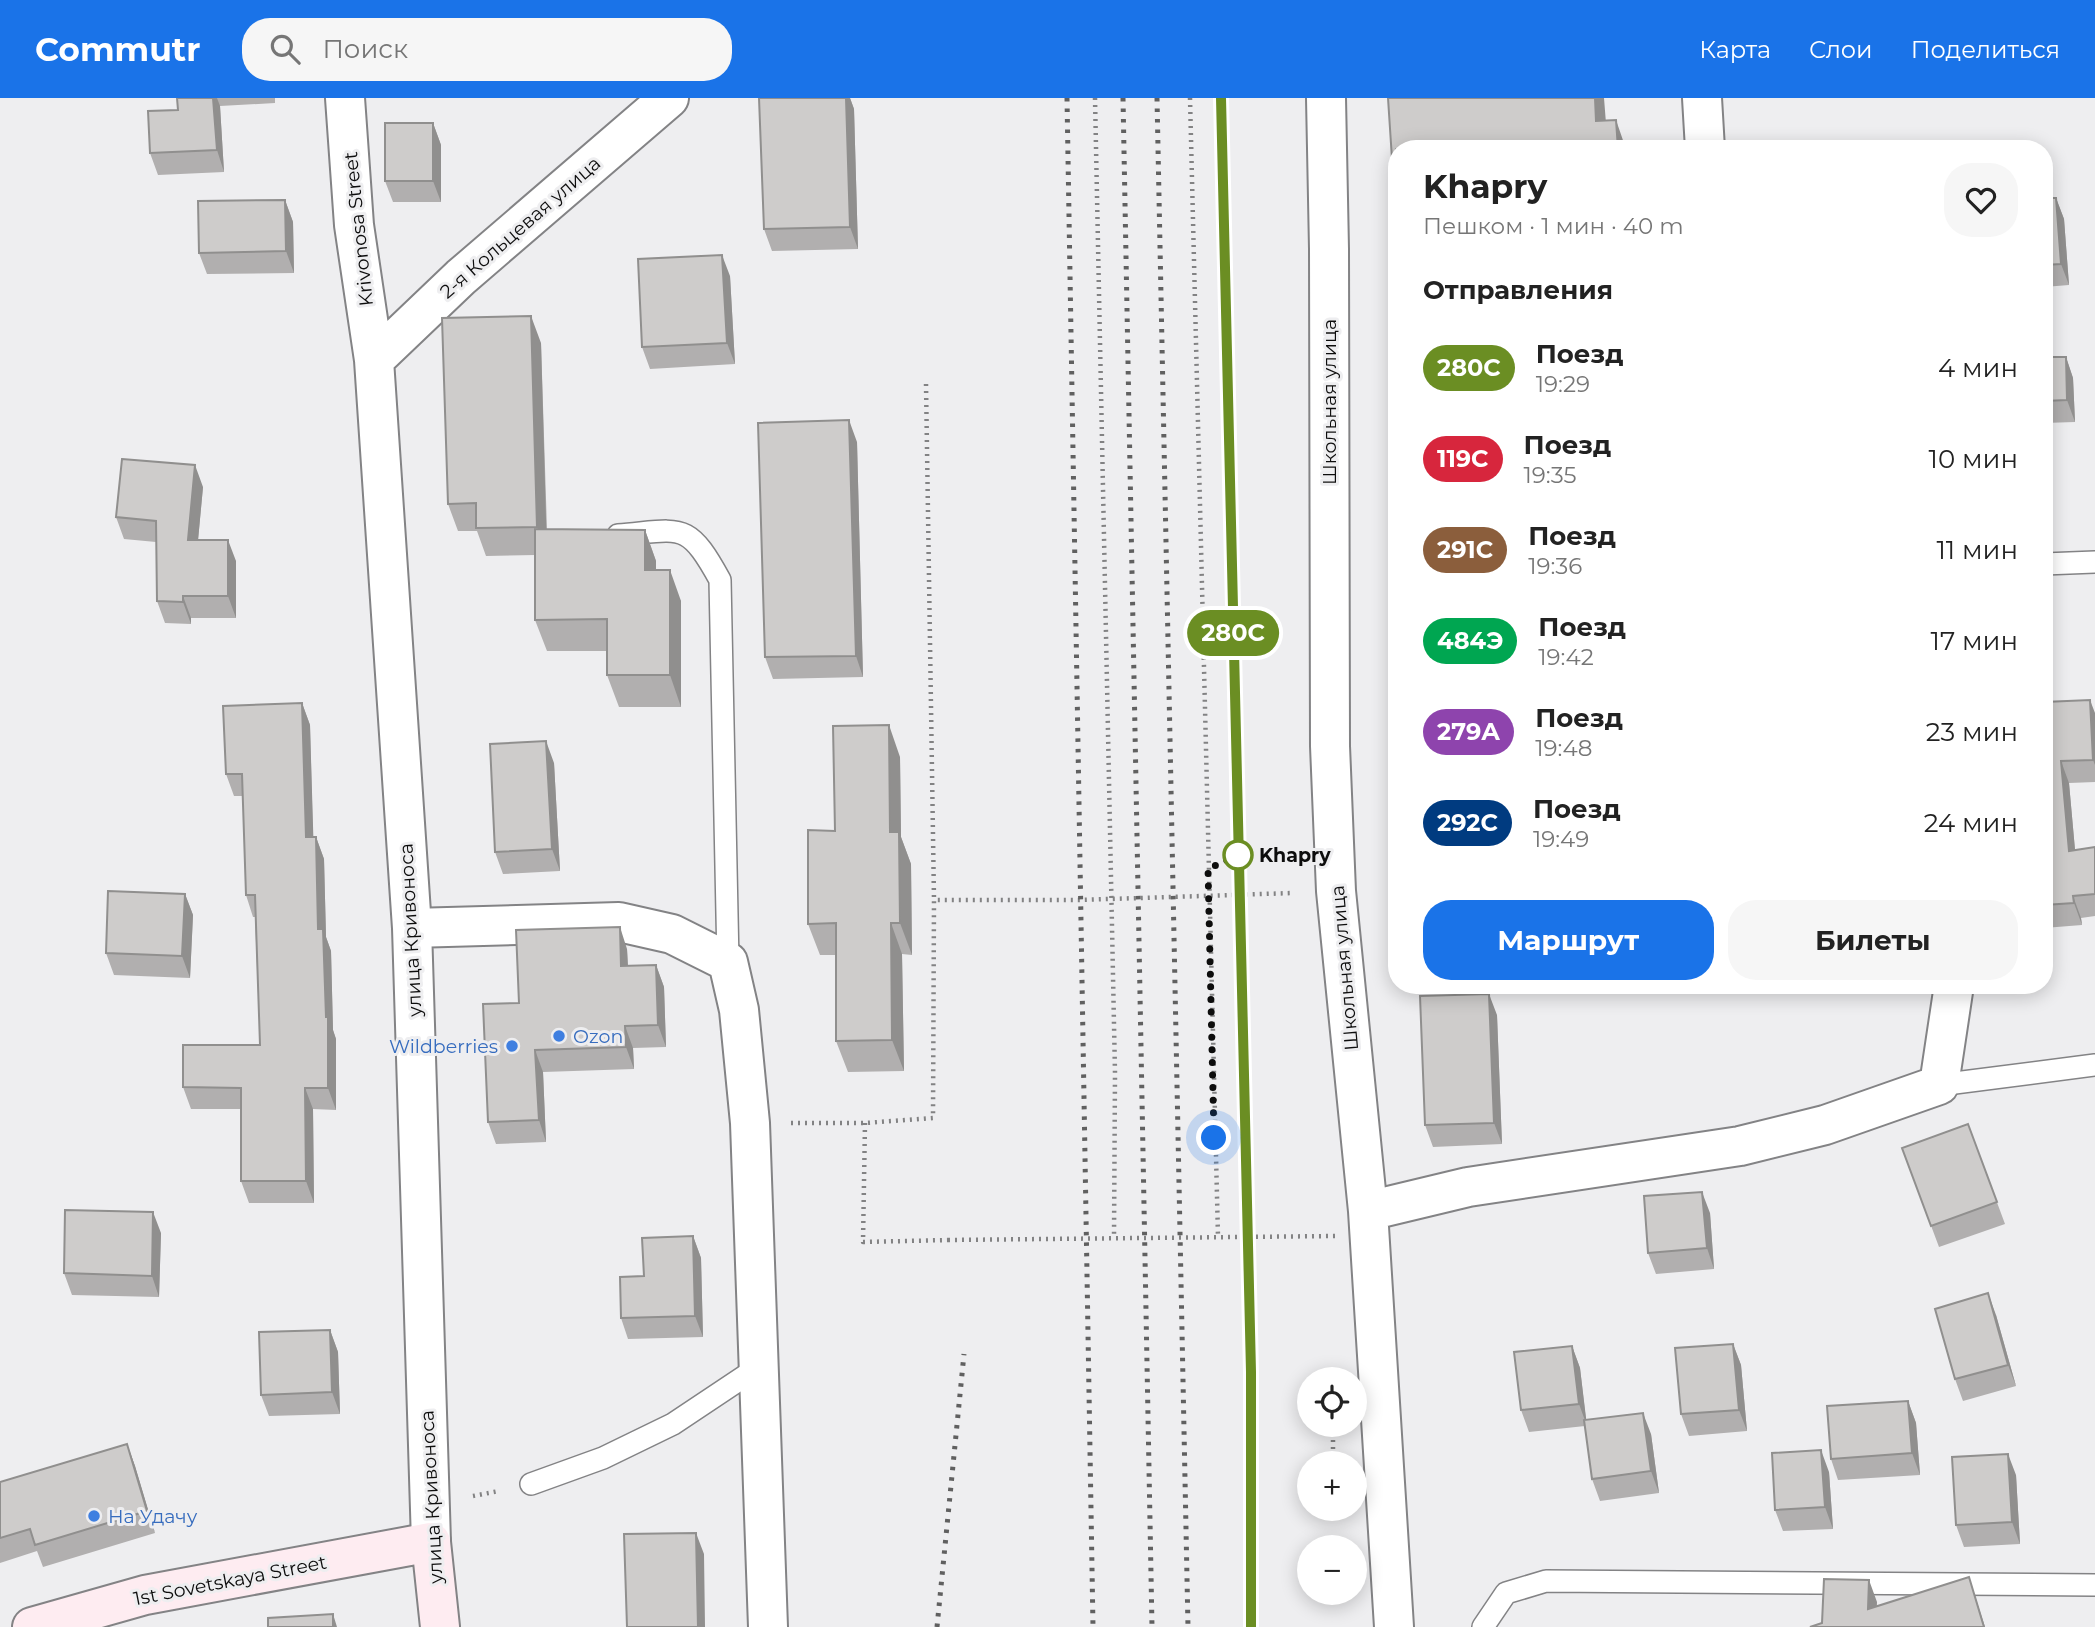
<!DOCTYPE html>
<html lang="ru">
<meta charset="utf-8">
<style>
:root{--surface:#fff;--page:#f6f6f6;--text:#222;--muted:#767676;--accent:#1a73e8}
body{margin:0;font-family:Montserrat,sans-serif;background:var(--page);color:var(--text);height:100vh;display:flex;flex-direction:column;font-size:26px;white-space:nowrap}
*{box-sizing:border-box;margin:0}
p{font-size:23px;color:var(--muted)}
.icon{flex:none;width:38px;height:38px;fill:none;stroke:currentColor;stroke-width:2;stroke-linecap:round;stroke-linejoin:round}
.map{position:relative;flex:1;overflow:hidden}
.panel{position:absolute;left:1388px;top:42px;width:665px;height:854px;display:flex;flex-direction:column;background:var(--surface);border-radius:28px;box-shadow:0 4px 18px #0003}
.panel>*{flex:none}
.badge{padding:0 14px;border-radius:23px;font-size:24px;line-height:46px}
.fabs{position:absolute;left:1297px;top:1269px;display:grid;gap:14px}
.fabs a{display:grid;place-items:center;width:70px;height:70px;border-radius:50%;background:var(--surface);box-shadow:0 4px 18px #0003;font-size:35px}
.you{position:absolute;width:35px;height:35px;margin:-18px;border:5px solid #fff;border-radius:50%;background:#1a73e8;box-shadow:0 0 0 10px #1a73e833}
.map>.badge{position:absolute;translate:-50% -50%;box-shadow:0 0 0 4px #fff}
h2{padding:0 35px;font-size:26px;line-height:63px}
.round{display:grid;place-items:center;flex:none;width:74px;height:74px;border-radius:28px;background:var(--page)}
.headline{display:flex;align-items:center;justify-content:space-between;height:119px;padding:0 35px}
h1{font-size:33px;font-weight:700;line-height:52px}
.button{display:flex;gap:14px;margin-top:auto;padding:14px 35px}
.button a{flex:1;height:80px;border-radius:28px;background:var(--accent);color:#fff;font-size:28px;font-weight:700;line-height:80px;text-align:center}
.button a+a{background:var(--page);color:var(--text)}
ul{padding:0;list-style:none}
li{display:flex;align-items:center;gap:21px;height:91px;padding:0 35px}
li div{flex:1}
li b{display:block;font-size:26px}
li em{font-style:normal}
li .badge{min-width:77px;font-weight:700;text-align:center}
header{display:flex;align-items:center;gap:42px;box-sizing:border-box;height:98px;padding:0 35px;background:var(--accent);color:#fff}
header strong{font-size:33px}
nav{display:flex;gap:38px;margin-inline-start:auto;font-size:24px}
.search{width:490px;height:63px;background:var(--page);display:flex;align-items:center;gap:18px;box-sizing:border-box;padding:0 24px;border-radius:28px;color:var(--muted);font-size:26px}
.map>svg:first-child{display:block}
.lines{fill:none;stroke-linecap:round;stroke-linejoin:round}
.lane-casing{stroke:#838385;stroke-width:24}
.street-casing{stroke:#838385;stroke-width:42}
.secondary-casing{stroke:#838385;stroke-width:42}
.path{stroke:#828283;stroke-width:4.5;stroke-dasharray:2 5;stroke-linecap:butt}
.lane{stroke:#fff;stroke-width:21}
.street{stroke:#fff;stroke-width:38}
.secondary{stroke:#feecf1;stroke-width:38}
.rail{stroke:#606060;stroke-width:5;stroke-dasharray:3.5 7;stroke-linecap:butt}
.path-bridge{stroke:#828283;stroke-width:4.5;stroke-dasharray:2 5;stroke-linecap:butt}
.wall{fill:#b1afaf}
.shaded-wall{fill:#908f8e}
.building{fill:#cecccb;stroke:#908f8e;stroke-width:2}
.line-casing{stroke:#fff;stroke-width:16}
.line{stroke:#6b8e23;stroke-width:10}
.walk{stroke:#0d0d0d;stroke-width:7;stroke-dasharray:0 12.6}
.stop-dot{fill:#fff;stroke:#6b8e23;stroke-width:3.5}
.shop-dot{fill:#3f7fe0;stroke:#eeeef0;stroke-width:2.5}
.labels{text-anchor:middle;stroke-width:6;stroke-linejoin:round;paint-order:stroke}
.street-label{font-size:19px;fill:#0d0d0d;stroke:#eeeef0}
.stop-label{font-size:19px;font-weight:bold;fill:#0d0d0d;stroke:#eeeef0;text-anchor:start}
.shop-label{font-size:19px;fill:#366cbe;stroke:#eeeef0;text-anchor:start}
</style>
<header>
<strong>Commutr</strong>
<div class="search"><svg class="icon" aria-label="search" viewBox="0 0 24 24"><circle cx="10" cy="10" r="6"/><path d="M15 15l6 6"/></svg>Поиск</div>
<nav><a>Карта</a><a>Слои</a><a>Поделиться</a></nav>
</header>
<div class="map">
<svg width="2095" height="1529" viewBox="0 0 2095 1529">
<rect width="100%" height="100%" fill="#eeeef0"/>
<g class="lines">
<g class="lane-casing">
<path id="lane" d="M618,437C682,432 687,422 720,482L728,864
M2044,466L2095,464
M1939,987L2095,967
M531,1386L603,1360L673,1326L760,1268
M1483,1529L1506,1495L1546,1483L2095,1487"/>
</g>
<g class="street-casing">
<path id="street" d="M345,0L354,127L374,262L412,830L431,1444
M1326,0L1329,151L1330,648L1336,793L1368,1113L1394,1529
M1702,0L1705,51
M374,262L461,179L669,0
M412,830L619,824L672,836L728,864L739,912L750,1025L768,1529
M1368,1113L1468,1089L1740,1048L1825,1027L1939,987L1954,887"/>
</g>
<g class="secondary-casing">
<path id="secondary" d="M32,1529L145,1497L431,1444L440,1529"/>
</g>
<path class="path" d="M1095,0L1115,975L1114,1140
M1190,0L1218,1139
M926,286L934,802
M791,1025H865L933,1020L934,802H1079L1293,795
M865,1025L863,1144L948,1142
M1333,1365V1326
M473,1398L499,1393"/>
<use href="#lane" class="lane"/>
<use href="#street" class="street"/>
<use href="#secondary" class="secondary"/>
<path class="rail" d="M1067,0L1093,1529
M1123,0L1152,1529
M1157,0L1188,1529
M1221,0L1251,1274V1529
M937,1529L964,1256"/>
<path class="path-bridge" d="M948,1142L1336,1138"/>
</g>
<path class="wall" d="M177,0H275V5L220,8L224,74L158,77L150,55L178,12Z
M759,0H850L854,11L858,151L772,153L764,131Z
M433,25L441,47V104H393L385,83Z
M2044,100H2056L2064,121L2069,187L2044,189Z
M285,102L293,124L294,175L207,176L199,155Z
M730,178L735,266L650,271L642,249Z
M541,245L547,431L645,432L656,463V472L681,503V609H619L607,577V553H547L535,522V457L486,458L477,433H458L448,406Z
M2044,259H2066L2073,280L2075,324L2044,325Z
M857,344L863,579L773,581L765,559Z
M203,389L198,442L236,463V520H191V526L165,525L157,503L156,444L124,441L116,419Z
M2044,604L2095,615V684L2069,685L2075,752L2095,749V818L2081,820L2082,827L2044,830Z
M302,605L310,627L313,739H316L324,761L326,839L331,853L333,932L336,941V1012L313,1011L314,1105H249L241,1083V1011H191L183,989L260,947L255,819H253L246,797L243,698H234L226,676Z
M900,659L901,739L911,766L912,857L902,856L904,973L848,974L836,943V857H820L808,826L835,733Z
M554,665L560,773L503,776L495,754Z
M185,796L193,817L190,880L114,877L106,855Z
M627,851L628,868L656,867L664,889L666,949L633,950L634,971L543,974L546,1044L496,1046L488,1024L519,905Z
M1674,887H1756L1677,896Z
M1497,917L1502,1046L1433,1049L1425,1027Z
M1968,1026L2005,1126L1939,1149L1902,1050Z
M1710,1115L1714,1171L1656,1176L1648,1155Z
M161,1135L159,1199L72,1197L64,1175Z
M693,1138L701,1160L703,1239L628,1241L621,1220L644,1178Z
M1996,1217L2016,1288L1963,1303L1955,1281Z
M330,1232L338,1254L340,1316L269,1318L261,1297Z
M1733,1246L1741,1267L1747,1333L1689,1338L1681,1316Z
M1572,1248L1580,1270L1586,1322L1651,1336L1659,1395L1600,1403L1592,1381L1585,1328L1529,1334L1521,1312Z
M1908,1303L1916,1325L1920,1377L1838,1382L1831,1361Z
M127,1346L135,1368L155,1435L43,1469L37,1453L0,1465V1384Z
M1829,1374L1833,1431L1783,1433L1775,1412Z
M2016,1377L2020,1446L1964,1449L1956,1427Z"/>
<path class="shaded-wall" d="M213,0H217L220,8L224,74L217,52Z
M846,0H850L854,11L858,151L850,129Z
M1595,0H1604L1608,51L1596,23Z
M1616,22L1626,51H1618Z
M433,25L441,47V104L433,83Z
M2056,100L2064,121L2069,187L2061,166Z
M285,102L293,124L294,175L286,153Z
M722,157L730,178L735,266L727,245Z
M531,218L541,245L547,456L537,429Z
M2066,259L2073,280L2075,324L2067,302Z
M849,322L857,344L863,579L856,558Z
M195,367L203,389L196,464L188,442Z
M645,432L656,463V503L645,472Z
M228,442L236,463V520L228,498Z
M670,472L681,503V609L670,577Z
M183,498L191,520V526L183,504Z
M2090,602L2095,615V667L2093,662Z
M302,605L310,627L314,761L306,739Z
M889,627L900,659L901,739L911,766L912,857L900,825L890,734Z
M546,643L554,665L560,773L552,751Z
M2061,663L2069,685L2077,774L2069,753Z
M316,739L324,761L326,839L331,853L333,932L336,941V1012L328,990L318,831Z
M185,796L193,817L190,880L182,858Z
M2073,798L2081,820L2082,827L2074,805Z
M891,825L902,856L904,973L892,942Z
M620,829L627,851L629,890L621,868Z
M656,867L664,889L666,949L658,927Z
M1489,896L1497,917L1502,1046L1494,1025Z
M625,928L633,950L634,971L626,949Z
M535,952L543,974L546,1044L539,1022Z
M305,990L313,1011L314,1105L306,1083Z
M1702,1094L1710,1115L1714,1171L1707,1150Z
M153,1114L161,1135L159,1199L152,1178Z
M693,1138L701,1160L703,1239L695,1218Z
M1988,1195L1996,1217L2016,1288L2008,1267Z
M330,1232L338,1254L340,1316L332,1294Z
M1733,1246L1741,1267L1747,1333L1739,1312Z
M1572,1248L1580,1270L1587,1328L1579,1306Z
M1908,1303L1916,1325L1920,1377L1912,1355Z
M1643,1315L1651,1336L1659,1395L1651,1373Z
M127,1346L135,1368L155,1435L147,1413Z
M1821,1352L1829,1374L1833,1431L1825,1409Z
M2008,1356L2016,1377L2020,1446L2012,1424Z
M696,1435L704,1456L705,1529H698Z
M1969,1479L1976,1501L1985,1529H1984Z
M1869,1482L1877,1504L1876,1529L1868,1511Z
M333,1516L337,1529H333Z"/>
<path class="building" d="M177,0H213L217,52L150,55L148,13L178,12Z
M759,0H846L850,129L764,131Z
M1388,0H1595L1596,23L1616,22L1618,51H1396V122Z
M385,25H433V83H385Z
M2044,100H2056L2061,166L2044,167Z
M285,102L286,153L199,155L198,103Z
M722,157L727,245L642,249L638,161Z
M531,218L537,429L476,430V405L448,406L442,220Z
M2044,259H2066L2067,302L2044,303Z
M849,322L856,558L765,559L758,325Z
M122,361L195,367L188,442H228V498H183V504L157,503L156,423L116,419Z
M535,431L645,432V472H670V577H607V521L535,522Z
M2090,602L2093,662L2061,663L2069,753L2095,749V796L2073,798L2074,805L2044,807V604Z
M302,605L306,739H316L318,831H323L326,919H328V990H305L306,1083H241V990L183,989V947H260L255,797H246L242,676H226L223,608Z
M889,627L890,734H899L900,825H891L892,942L836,943V825L808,826V732L835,733L833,628Z
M546,643L552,751L495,754L490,646Z
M108,793L185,796L182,858L106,855Z
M620,829L621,868L656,867L658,927L625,928L626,949L535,952L539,1022L488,1024L483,906L519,905L516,832Z
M1489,896L1494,1025L1425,1027L1420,898Z
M1968,1026L1997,1104L1931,1128L1902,1050Z
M1702,1094L1707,1150L1648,1155L1644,1098Z
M65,1112L153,1114L152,1178L64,1175Z
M693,1138L695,1218L621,1220L620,1179L644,1178L642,1140Z
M1988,1195L2008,1267L1955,1281L1935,1211Z
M330,1232L332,1294L261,1297L259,1234Z
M1733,1246L1739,1312L1681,1316L1675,1250Z
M1572,1248L1579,1306L1521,1312L1514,1254Z
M1908,1303L1912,1355L1831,1361L1827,1308Z
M1643,1315L1651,1373L1592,1381L1584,1322Z
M127,1346L147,1413L35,1447L30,1431L0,1440V1384Z
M1821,1352L1825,1409L1775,1412L1772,1355Z
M2008,1356L2012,1424L1956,1427L1952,1359Z
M696,1435L698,1529H627L624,1436Z
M1969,1479L1984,1529H1810L1822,1525L1824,1481L1869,1482L1868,1511Z
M333,1516V1529H268V1520Z"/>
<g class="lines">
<g class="line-casing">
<path id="line" d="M1221,0L1251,1274V1529"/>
</g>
<use href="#line" class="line"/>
<path class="walk" d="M1214,1040L1208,771L1238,757"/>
</g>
<circle class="stop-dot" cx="1238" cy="757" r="14"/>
<g class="shop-dot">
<circle cx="559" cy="938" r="7"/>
<circle cx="512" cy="948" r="7"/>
<circle cx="94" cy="1418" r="7"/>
</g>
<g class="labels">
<g class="street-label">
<text transform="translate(520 129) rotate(-41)" y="7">2-я Кольцевая улица</text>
<text transform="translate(358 131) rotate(-96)" y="7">Krivonosa Street</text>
<text transform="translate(1329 304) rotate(-90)" y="7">Школьная улица</text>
<text transform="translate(410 832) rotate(-93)" y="7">улица Кривоноса</text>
<text transform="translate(1344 870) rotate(-95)" y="7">Школьная улица</text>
<text transform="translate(431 1399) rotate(-93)" y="7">улица Кривоноса</text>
<text transform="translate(230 1482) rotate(-11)" y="7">1st Sovetskaya Street</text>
</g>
<g class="stop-label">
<text x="1259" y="764">Khapry</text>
</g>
<g class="shop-label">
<text x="573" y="945">Ozon</text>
<text x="498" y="955" text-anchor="end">Wildberries</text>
<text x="108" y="1425">На Удачу</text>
</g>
</g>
</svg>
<div class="fabs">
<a><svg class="icon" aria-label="locate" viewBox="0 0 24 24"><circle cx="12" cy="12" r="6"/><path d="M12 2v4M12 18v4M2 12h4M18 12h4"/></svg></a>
<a>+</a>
<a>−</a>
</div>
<div class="you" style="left:1214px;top:1040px"></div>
<b class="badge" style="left:1233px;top:535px;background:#6b8e23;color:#fff">280С</b>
<section class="panel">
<div class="headline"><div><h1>Khapry</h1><p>Пешком · 1 мин · 40 m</p></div><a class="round"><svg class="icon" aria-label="heart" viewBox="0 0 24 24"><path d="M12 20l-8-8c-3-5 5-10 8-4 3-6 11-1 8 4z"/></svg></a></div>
<h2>Отправления</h2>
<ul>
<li><span class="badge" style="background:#6b8e23;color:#fff">280С</span><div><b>Поезд</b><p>19:29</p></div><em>4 мин</em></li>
<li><span class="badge" style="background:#d7263d;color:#fff">119С</span><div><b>Поезд</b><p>19:35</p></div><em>10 мин</em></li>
<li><span class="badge" style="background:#8b5e3c;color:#fff">291С</span><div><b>Поезд</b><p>19:36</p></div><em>11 мин</em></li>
<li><span class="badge" style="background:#00a651;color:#fff">484Э</span><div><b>Поезд</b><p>19:42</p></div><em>17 мин</em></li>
<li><span class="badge" style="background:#8e44ad;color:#fff">279А</span><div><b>Поезд</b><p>19:48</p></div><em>23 мин</em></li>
<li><span class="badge" style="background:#003b80;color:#fff">292С</span><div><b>Поезд</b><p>19:49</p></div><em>24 мин</em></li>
</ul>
<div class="button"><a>Маршрут</a><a>Билеты</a></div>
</section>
</div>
